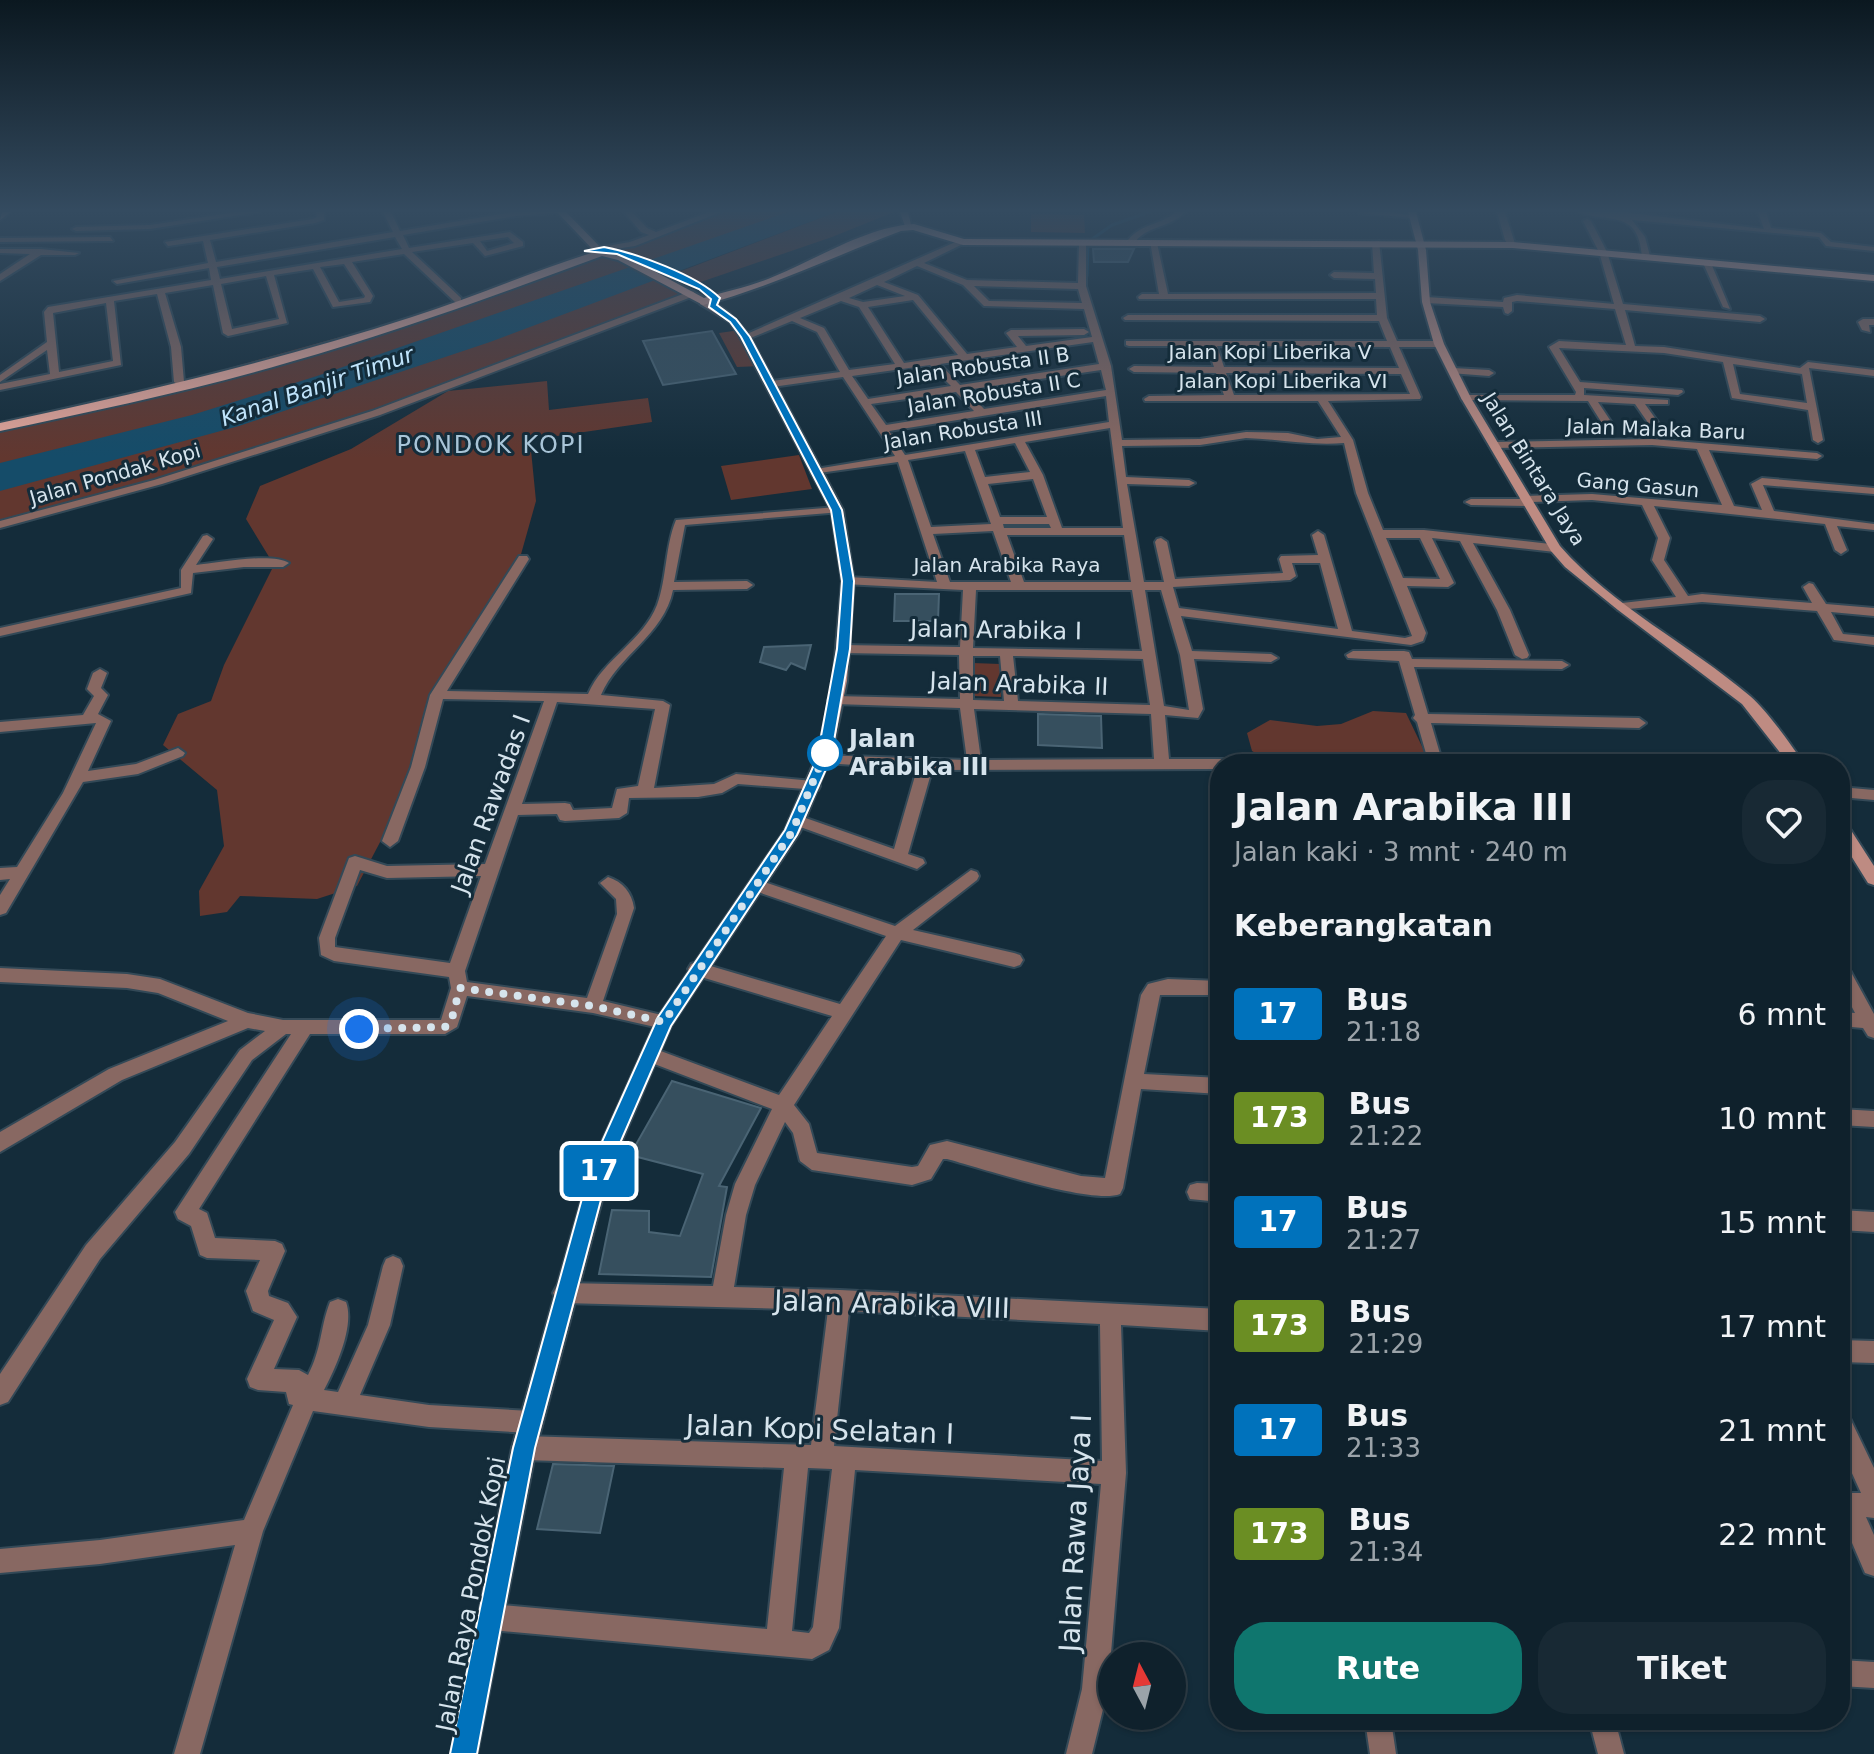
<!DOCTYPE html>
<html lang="id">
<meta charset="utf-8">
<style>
:root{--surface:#0f212c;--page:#182934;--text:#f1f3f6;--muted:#9ba3a9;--line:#2f3e48;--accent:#0f766e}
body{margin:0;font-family:"DejaVu Sans",sans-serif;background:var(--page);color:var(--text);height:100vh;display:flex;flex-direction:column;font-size:30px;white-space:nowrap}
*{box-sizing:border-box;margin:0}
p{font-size:26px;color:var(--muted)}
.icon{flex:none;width:44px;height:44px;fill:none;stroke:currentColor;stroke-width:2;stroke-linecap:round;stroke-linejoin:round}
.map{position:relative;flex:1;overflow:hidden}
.panel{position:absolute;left:1210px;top:754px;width:640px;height:976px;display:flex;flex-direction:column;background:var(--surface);border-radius:32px;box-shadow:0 2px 6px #0004,0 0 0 2px var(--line)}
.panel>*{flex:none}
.badge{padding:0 16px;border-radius:6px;font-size:28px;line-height:52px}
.needle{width:52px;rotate:353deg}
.fabs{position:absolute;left:1098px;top:1642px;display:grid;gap:16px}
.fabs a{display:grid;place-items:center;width:88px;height:88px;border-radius:50%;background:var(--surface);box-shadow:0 2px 6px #0004,0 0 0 2px var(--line);font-size:40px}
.you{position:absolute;width:40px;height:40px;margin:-20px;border:6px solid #fff;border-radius:50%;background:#1a73e8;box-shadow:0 0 0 12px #1a73e833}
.map>.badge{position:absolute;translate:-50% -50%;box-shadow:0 0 0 4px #fff}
h2{padding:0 24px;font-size:30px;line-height:72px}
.round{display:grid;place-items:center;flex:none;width:84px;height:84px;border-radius:32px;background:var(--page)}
.overview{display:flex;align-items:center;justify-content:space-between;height:136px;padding:0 24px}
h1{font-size:38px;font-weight:700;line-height:60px}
.cta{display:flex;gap:16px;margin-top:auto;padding:16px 24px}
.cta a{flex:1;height:92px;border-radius:32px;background:var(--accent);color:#fff;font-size:32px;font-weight:700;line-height:92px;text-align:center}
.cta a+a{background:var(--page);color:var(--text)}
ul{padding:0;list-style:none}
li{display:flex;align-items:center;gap:24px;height:104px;padding:0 24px}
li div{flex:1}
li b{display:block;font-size:30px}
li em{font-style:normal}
li .badge{min-width:88px;font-weight:700;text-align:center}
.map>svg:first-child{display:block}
.green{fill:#62372f}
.water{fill:#154c69}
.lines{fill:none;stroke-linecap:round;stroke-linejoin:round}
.stream{stroke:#154c69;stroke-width:3}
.building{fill:#364f5e;stroke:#4a6474;stroke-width:2}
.street-casing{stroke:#334957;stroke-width:4}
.secondary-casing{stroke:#334957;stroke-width:4}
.primary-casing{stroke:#334957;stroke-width:4}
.street{fill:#886862;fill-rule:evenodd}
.secondary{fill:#be8b82;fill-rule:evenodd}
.primary{fill:#e7a79b;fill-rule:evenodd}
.line{fill:#0072bc;stroke:#fff;stroke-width:2}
.walk{stroke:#d6e4ed;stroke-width:8;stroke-dasharray:0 14.4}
.stop-dot{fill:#fff;stroke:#0072bc;stroke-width:4}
.labels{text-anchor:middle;stroke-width:6;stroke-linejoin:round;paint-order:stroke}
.far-street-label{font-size:20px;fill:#d6e4ed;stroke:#142c3a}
.far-water-label{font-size:22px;font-style:italic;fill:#c0e4fb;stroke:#142c3a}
.far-quarter-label{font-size:24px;letter-spacing:2px;fill:#a9c5d8;stroke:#142c3a}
.street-label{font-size:24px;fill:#d6e4ed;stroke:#142c3a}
.stop-label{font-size:24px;font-weight:bold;fill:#d6e4ed;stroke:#142c3a;text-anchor:start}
.near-street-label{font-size:28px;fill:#d6e4ed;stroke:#142c3a}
</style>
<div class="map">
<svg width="1874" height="1754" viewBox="0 0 1874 1754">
<rect width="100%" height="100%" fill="#142c3a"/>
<path class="green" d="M717,212H788L648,264L604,249L633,244Z
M836,212H894L832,237L695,284L671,275Z
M1031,214L1084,215L1085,233L1031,232Z
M592,255H616L691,294L376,413L190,472L0,525V427L178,389L179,382L351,334L358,339Z
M740,330L761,366L737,367L719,333Z
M547,381L549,410L648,398L652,422L530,440L536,501L516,572L434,690L420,766L357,886L317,899L240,896L227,912L200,916L199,891L224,846L217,790L163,745L178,714L211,701L224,665L274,565L246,519L260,486L351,449L448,391Z
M799,455L812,489L731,500L721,466Z
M973,663L1000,664L1001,697L974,696Z
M1373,711L1406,713L1430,763L1275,764L1252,751L1247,733L1270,720L1317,726L1341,724Z"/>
<path class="water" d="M788,212H836L490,342L239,426L0,491V463L192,415L317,376Z"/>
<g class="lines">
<path class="stream" d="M1087,276L1088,242L1112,225L1149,212"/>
</g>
<path class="building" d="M1093,249H1134L1128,262H1094Z
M712,331L736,374L663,385L643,341Z
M895,594H939L938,621H894Z
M811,645L805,669L791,663L786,670L760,662L764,647Z
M1038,714L1101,716L1102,748L1038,745Z
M672,1081L761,1108L719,1186L727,1187L711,1277L599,1274L612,1210L649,1211V1232L680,1236L703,1174L630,1155Z
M553,1464L614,1466L600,1533L537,1529Z"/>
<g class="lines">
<g class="street-casing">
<path id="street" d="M237,212H259L150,229L76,231L72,229L76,227L150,225Z
M316,212H324V220L315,223L210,240L216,262L393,232L383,212H391L400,231L513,212H565L516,216L403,235L409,248L510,232L523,242V246L485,256L473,243L412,252L461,298V302H455L404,254L352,262L373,296L370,302L333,307L313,269L274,275L287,323L228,336L223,333L213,285L165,293L181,347L184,382L179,385L174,382L171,347L157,294L114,301L121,365L0,390V384L50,374L47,350L0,382V375L47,342L44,312L48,307L211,280L209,268L117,284L113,281L208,263L203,241L168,246L165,242L313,219L317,217ZM395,237L402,249L220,279L217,267ZM508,237L514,243L487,251L480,241ZM344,264L365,296L364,298L339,302L320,267ZM266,276L279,319L232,329L221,284ZM106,303L113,361L59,372L53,313Z
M624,212H632L647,228L656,232L709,212H721L635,246L601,251V247L630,242L649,235L641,232Z
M1176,212H1185C1169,229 1145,225 1133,245L1126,243C1139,223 1160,226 1176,212Z
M1389,212L1416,216L1412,218L1359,213Z
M1497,212H1505L1516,247H1510L1505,240Z
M1579,212H1622L1764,229L1758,212H1766L1771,228L1821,233L1831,242L1874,247V251L1826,246L1819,237L1632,220L1645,237L1650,256L1646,258L1642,256C1638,208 1608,224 1579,212Z
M1587,219L1591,221L1607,252L1623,304L1760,316L1765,319L1760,322L1625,310L1635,346L1664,347L1800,368L1808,362L1874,370V376L1809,368L1823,440L1818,443L1813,440L1808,410L1732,398L1723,362L1664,353L1559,348L1580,382L1682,390L1683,392L1678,395L1584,388V395L1668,400V404H1645L1660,425L1655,428L1651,427L1635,404L1598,402L1614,426L1609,429L1605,428L1588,401L1462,400L1461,398L1466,395H1575L1576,392L1549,347L1559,341L1626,345L1615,309L1517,301L1512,302V311L1508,314L1505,313L1503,307L1426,303L1422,300L1426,297L1503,302L1504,298L1517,295L1614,304L1599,252L1583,221ZM1733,364L1802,374L1807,403L1740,394Z
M110,237L113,241L0,242V238Z
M960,240L967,242L924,263L967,280L1078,283L1079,243L1086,241V286L1111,366L1122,440L1200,439L1246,432L1288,433L1317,439L1341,437L1318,401H1145L1144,399L1149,396L1224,395L1216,373L1134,372L1129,369L1134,366L1214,367L1207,346H1129L1126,345V341H1387L1379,321L1125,320L1123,318L1128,315H1377L1376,299H1139L1138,297L1142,294H1159L1150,241L1157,243L1168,294L1376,293L1375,279L1334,278L1330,275L1334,272L1374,273L1372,243L1379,241L1387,318L1397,341H1439L1444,344L1439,347H1399L1421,397L1420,399L1328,401L1353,440L1368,493L1383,530H1424L1559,545V551L1555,552L1473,543L1510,610L1529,655L1527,658L1522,659L1515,655L1497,610L1460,541L1432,538L1454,583L1448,587L1407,586L1426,633L1423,641L1411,645L1181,616L1192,651L1271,654L1278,658L1271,662L1194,659L1203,709L1198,718L1165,715L1169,759H1246L1253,764H1220V769L932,770L908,854L923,859L925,863L917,869L792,824L789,820L792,816L797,815L894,849L917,769L824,763L817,758L819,755L967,760L960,708L835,704L828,700L835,696L960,699L959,655L843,653L836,649L843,645L960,647L963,590L844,584V578L848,577L937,582L898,462L812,474L811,472L816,469L895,456L843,377L772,387L767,384L772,381L840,372L817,332L792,321L748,339L740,337ZM917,266L963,285L984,306L1084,309L1092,337L1026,346L1018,336L1084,335L1089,332L1084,329L1011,330L1006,333L1017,347L967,354L918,295L884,282ZM877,285L905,296L863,302L849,298ZM974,286L1078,289L1082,303L989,301ZM913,300L958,355L904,363L868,307ZM841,301L859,307L895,364L849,370L824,328L800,318ZM1093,342L1099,364L960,385L940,364ZM1217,346L1390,347L1399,368L1224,367ZM930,365L951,386L868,399L852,376ZM1101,370L1106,390L984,409L966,390ZM1226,373L1401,374L1410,394L1234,395ZM956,392L974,411L886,425L871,404ZM1106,396L1109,422L905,455L889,431ZM1110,428L1123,528H1062L1043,475L1025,442ZM1246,438C1279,439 1311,446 1344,443L1356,493L1412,636L1405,638L1352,631L1324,535L1318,531L1312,535L1318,555L1281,556L1279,559L1283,573L1175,579L1167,542L1161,538L1157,539L1155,542L1164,582H1144L1127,484L1189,486L1195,483L1189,480L1126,477L1122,446L1200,445ZM1015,443L1030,472L985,477L975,450ZM965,451L991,524L931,527L908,460ZM1033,479L1047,517H1000L988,484ZM1003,524H1049L1051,528H1004ZM993,531L1011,582H950L933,534ZM1007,535H1124L1131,582H1024ZM1386,538H1420L1440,579L1403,578ZM1292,563H1320L1338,629L1179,608L1173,587L1290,580L1296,576ZM976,590H1132L1142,651L973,648ZM1145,590H1161L1180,655L1189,710L1164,706ZM973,656H1000L1004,701L973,700ZM1013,656L1143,659L1150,705L1018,701ZM974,709L1151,714L1154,759L981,760Z
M0,249H41L79,253L75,255H41L0,281V274L30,254L0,253Z
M1707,260L1711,263L1730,309L1723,307L1703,263Z
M691,291L694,292V296L380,415L162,484L0,528V521L154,480L372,411Z
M1863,319H1874V325H1869L1870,332L1862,330L1858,322Z
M1453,368L1489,370L1494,373L1489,376L1450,373V369Z
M1652,439L1817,453L1822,456L1817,459L1709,450L1734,506L1762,510L1751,484L1762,478L1874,488V494L1763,485L1774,511L1874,524V530L1837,526L1847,550L1841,554L1835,550L1825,524L1654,506L1670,538L1664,560L1688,596L1702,594L1812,603L1803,587L1809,583L1813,584L1826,604L1874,608V616L1831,612L1843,634L1874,637V645L1834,640L1817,611L1702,602L1618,610V604L1622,603L1676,597L1652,560L1658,538L1642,505L1592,500L1532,502L1527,506L1471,505L1465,502L1471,499H1519L1524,496L1592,494L1722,505L1697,449L1652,445L1494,448L1489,445L1494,442Z
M837,507L843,510L841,512L685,525L674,582L747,581L753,585L747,589L673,590C664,635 618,655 601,695L663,701L670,705L654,788L714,784L736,774L813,781L818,782L820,786L818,790L738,784L722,793L698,797L629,798L627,813L619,818L565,821L560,820L557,814L518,815L465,971L467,982L587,998L617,914L616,899L600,883L608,877C623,882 632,893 634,908L603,1001L670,1017L673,1022L670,1027L664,1029L593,1013L467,996L457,1027L445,1034H310L199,1209L207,1213L215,1238L275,1241L282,1244L285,1251L268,1291L269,1296L288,1303L297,1317L274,1369L299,1370L308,1375C322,1348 320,1328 330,1302L338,1299L346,1302C355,1326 335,1369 324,1390L338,1392L368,1325L383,1266L386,1259L393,1256L400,1259L403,1266L390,1325L360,1395L429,1405L531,1411L539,1414L542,1422L539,1430L531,1433L429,1427L313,1411L263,1531L200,1754H174L235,1545L100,1564L0,1573V1549L100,1540L244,1520L293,1405L289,1404L286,1392L258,1390L250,1387L247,1379L274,1320L253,1311L246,1291L260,1260L207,1258L200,1255L191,1226L178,1219L175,1212L291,1034H286L252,1060L189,1154L100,1259L8,1402L0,1405V1374L86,1245L175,1142L240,1050L265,1031L248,1028L122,1080L0,1152V1132L109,1069L228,1021L158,993L127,988L0,982V968L127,974L160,979L248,1013L283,1020H441L451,988L449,977L334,961L321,955L319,938L349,858L355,856L387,866L485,864L544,701L443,699L425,767L398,841L390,847L382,841L411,767L430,695L519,556H527L529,559L447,691L588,694C603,659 643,641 657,605C667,578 665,546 676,520ZM557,702L655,709L638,786L617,789L612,808L573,810L570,804L565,803L522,804ZM360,870L387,878L481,876L450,963L335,947V938Z
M207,535L213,539L196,565C218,563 272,552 289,563L283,567H244L193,573L191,593L0,636V628L181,588V570L203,536Z
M1353,651H1404L1409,652L1412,659L1562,661L1569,665L1562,669L1414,667L1428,714L1639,718L1646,723L1639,728L1431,723L1443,764H1429L1417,722L1413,718L1415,715L1399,661L1348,658L1346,655Z
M100,669L107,673L101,688L108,695L98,714L111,721L88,771L136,764L178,748L185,753L183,756L138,774L83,782L6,913L0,915V895L10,879L0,880V868L17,867L63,793L96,723L0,732V722L83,715L94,696L87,689L93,673Z
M1840,787L1874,790V800L1840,797Z
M971,870L977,872L979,876L977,880L913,930L1014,953L1020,955L1023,960L1020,965L1014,967L901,940L794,1105L809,1124L817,1153L912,1167L918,1166L930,1145L947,1141L1081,1176L1105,1178L1141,995L1148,984L1168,979L1220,981V995H1160L1144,1074L1220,1078V1094L1141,1089L1123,1188L1120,1194C1092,1205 981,1168 947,1159H943L931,1179L912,1185L812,1170L800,1161L793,1133L785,1122L755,1185L746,1215L734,1287L840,1290L1220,1309V1331L1121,1325L1126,1473L1108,1689L1092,1754H1066L1082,1689L1101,1484L855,1470L839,1628L829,1650L812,1659L491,1630L482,1626L478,1617L482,1608L491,1604L767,1629L784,1468L524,1460L516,1456L512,1448L516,1440L524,1436L811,1445L828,1310L564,1303L557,1300L553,1293L557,1286L564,1283L713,1286L726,1215L735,1184L772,1109L644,1060L641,1055L644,1050L650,1047L779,1095L832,1016L691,974L688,969L691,964L697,962L840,1004L886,936L752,890L750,886L752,882L758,880L895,926ZM849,1311L1100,1324L1102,1461L834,1446ZM808,1468L832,1469L813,1627L809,1633L792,1631Z
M1840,961L1846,963L1874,1014V1038L1868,1036L1863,1028L1840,1026V1012L1855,1013L1840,984Z
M1840,1109L1874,1111V1127L1840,1125Z
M1197,1183L1220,1184V1202L1190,1199L1187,1192L1190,1185Z
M1840,1210L1874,1212V1232L1840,1230Z
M1840,1340L1874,1341V1363L1840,1362Z
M1840,1411L1848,1414L1874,1468V1518L1866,1517L1874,1535V1576L1865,1573L1840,1515V1493H1861L1840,1447Z
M1840,1660L1874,1662V1688L1840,1686Z
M1365,1720H1391L1396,1754H1370Z
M1589,1720H1615L1624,1754H1598Z"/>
</g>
<g class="secondary-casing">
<path id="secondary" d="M2,212H11L0,220Z
M557,212H566L604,251V255H598Z
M900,212H908L912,229H906Z
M1408,212H1416L1426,250L1430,302L1444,344L1471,398L1560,546C1613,607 1689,644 1750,696C1768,712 1790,743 1804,764H1789L1742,704L1618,610L1565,567L1551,551L1461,398L1434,344L1422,302L1418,250Z
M700,300C721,301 738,321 750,337L843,510L854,581L847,681L832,753L800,832L671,1026L611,1166L536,1448L477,1754H451L512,1448L591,1166L658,1017L785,830L818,753L833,681L842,581L831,510L740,337L730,322L700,304Z
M1840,820L1845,821L1874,866V885L1868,883L1840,838Z"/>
</g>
<g class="primary-casing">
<path id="primary" d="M914,224L964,239L1513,242L1874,275V281L1513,248L963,245L913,230L901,231C835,256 771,287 703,305L618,260L602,256C499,294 396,332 290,362C195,390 97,410 0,431V423C139,393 276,361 412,317C476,297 537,269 601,250L626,256L704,298C727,291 753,286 775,276C819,258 866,227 914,224Z"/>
</g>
<use href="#street" class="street"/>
<use href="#secondary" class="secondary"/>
<use href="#primary" class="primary"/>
</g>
<linearGradient id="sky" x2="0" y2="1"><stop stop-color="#0b1820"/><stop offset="0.46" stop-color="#344b60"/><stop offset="1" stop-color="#344b60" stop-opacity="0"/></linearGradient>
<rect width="1874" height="458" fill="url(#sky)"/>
<path class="line" d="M604,247C636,253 697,275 720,298L717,305L736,319L750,337L842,510L854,581L850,649L831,758L797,835L671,1026L610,1166L535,1448L477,1754H450L513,1448L591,1166L658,1017L785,830L817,758L837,649L842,581L831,510L741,337L730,322L709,307L711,299L699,289L617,254L584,251Z"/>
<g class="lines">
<path class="walk" d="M359,1029L445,1027L451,1022L460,988L593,1006L664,1022L792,832L825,753"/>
</g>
<circle class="stop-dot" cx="825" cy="753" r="16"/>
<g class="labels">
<g class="far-street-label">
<text x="1270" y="359">Jalan Kopi Liberika V</text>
<text transform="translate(983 366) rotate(-8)" y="7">Jalan Robusta II B</text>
<text x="1283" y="388">Jalan Kopi Liberika VI</text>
<text transform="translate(994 393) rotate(-9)" y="7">Jalan Robusta II C</text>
<text transform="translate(1656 429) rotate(2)" y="7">Jalan Malaka Baru</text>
<text transform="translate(963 430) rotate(-9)" y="7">Jalan Robusta III</text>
<text transform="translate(1534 469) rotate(58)" y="7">Jalan Bintara Jaya</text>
<text transform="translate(115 474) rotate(-16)" y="7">Jalan Pondak Kopi</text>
<text transform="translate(1638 485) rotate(5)" y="7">Gang Gasun</text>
<text x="1007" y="572">Jalan Arabika Raya</text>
</g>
<g class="far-water-label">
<text transform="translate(317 386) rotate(-19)" y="8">Kanal Banjir Timur</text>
</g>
<g class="far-quarter-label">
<text x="491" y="453">PONDOK KOPI</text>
</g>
<g class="street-label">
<text transform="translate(996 630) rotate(1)" y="8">Jalan Arabika I</text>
<text transform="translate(1019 684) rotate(2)" y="8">Jalan Arabika II</text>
<text transform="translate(491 804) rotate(-70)" y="8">Jalan Rawadas I</text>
<text transform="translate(471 1594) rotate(-79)" y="8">Jalan Raya Pondok Kopi</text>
</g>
<g class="stop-label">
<text x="849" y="747">Jalan<tspan x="849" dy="28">Arabika III</tspan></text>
</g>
<g class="near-street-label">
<text transform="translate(892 1304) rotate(2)" y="10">Jalan Arabika VIII</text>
<text transform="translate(820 1429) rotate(2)" y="10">Jalan Kopi Selatan I</text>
<text transform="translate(1075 1533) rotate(-87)" y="10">Jalan Rawa Jaya I</text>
</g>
</g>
</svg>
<div class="fabs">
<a><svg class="needle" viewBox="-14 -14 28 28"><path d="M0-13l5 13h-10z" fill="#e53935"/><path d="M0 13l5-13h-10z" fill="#9ba3a9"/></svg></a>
</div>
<div class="you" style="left:359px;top:1029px"></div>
<b class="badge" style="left:599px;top:1171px;background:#0072bc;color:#fff">17</b>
<section class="panel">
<div class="overview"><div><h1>Jalan Arabika III</h1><p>Jalan kaki · 3 mnt · 240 m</p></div><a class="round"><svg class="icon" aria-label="heart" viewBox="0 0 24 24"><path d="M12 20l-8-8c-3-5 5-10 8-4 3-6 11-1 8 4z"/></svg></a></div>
<h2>Keberangkatan</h2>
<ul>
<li><span class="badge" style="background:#0072bc;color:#fff">17</span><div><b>Bus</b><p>21:18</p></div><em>6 mnt</em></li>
<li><span class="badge" style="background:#6b8e23;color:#fff">173</span><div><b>Bus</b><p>21:22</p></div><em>10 mnt</em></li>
<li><span class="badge" style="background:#0072bc;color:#fff">17</span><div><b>Bus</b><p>21:27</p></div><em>15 mnt</em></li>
<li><span class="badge" style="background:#6b8e23;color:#fff">173</span><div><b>Bus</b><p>21:29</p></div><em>17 mnt</em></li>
<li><span class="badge" style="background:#0072bc;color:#fff">17</span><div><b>Bus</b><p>21:33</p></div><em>21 mnt</em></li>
<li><span class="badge" style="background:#6b8e23;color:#fff">173</span><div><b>Bus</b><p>21:34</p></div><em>22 mnt</em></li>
</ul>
<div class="cta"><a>Rute</a><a>Tiket</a></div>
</section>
</div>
